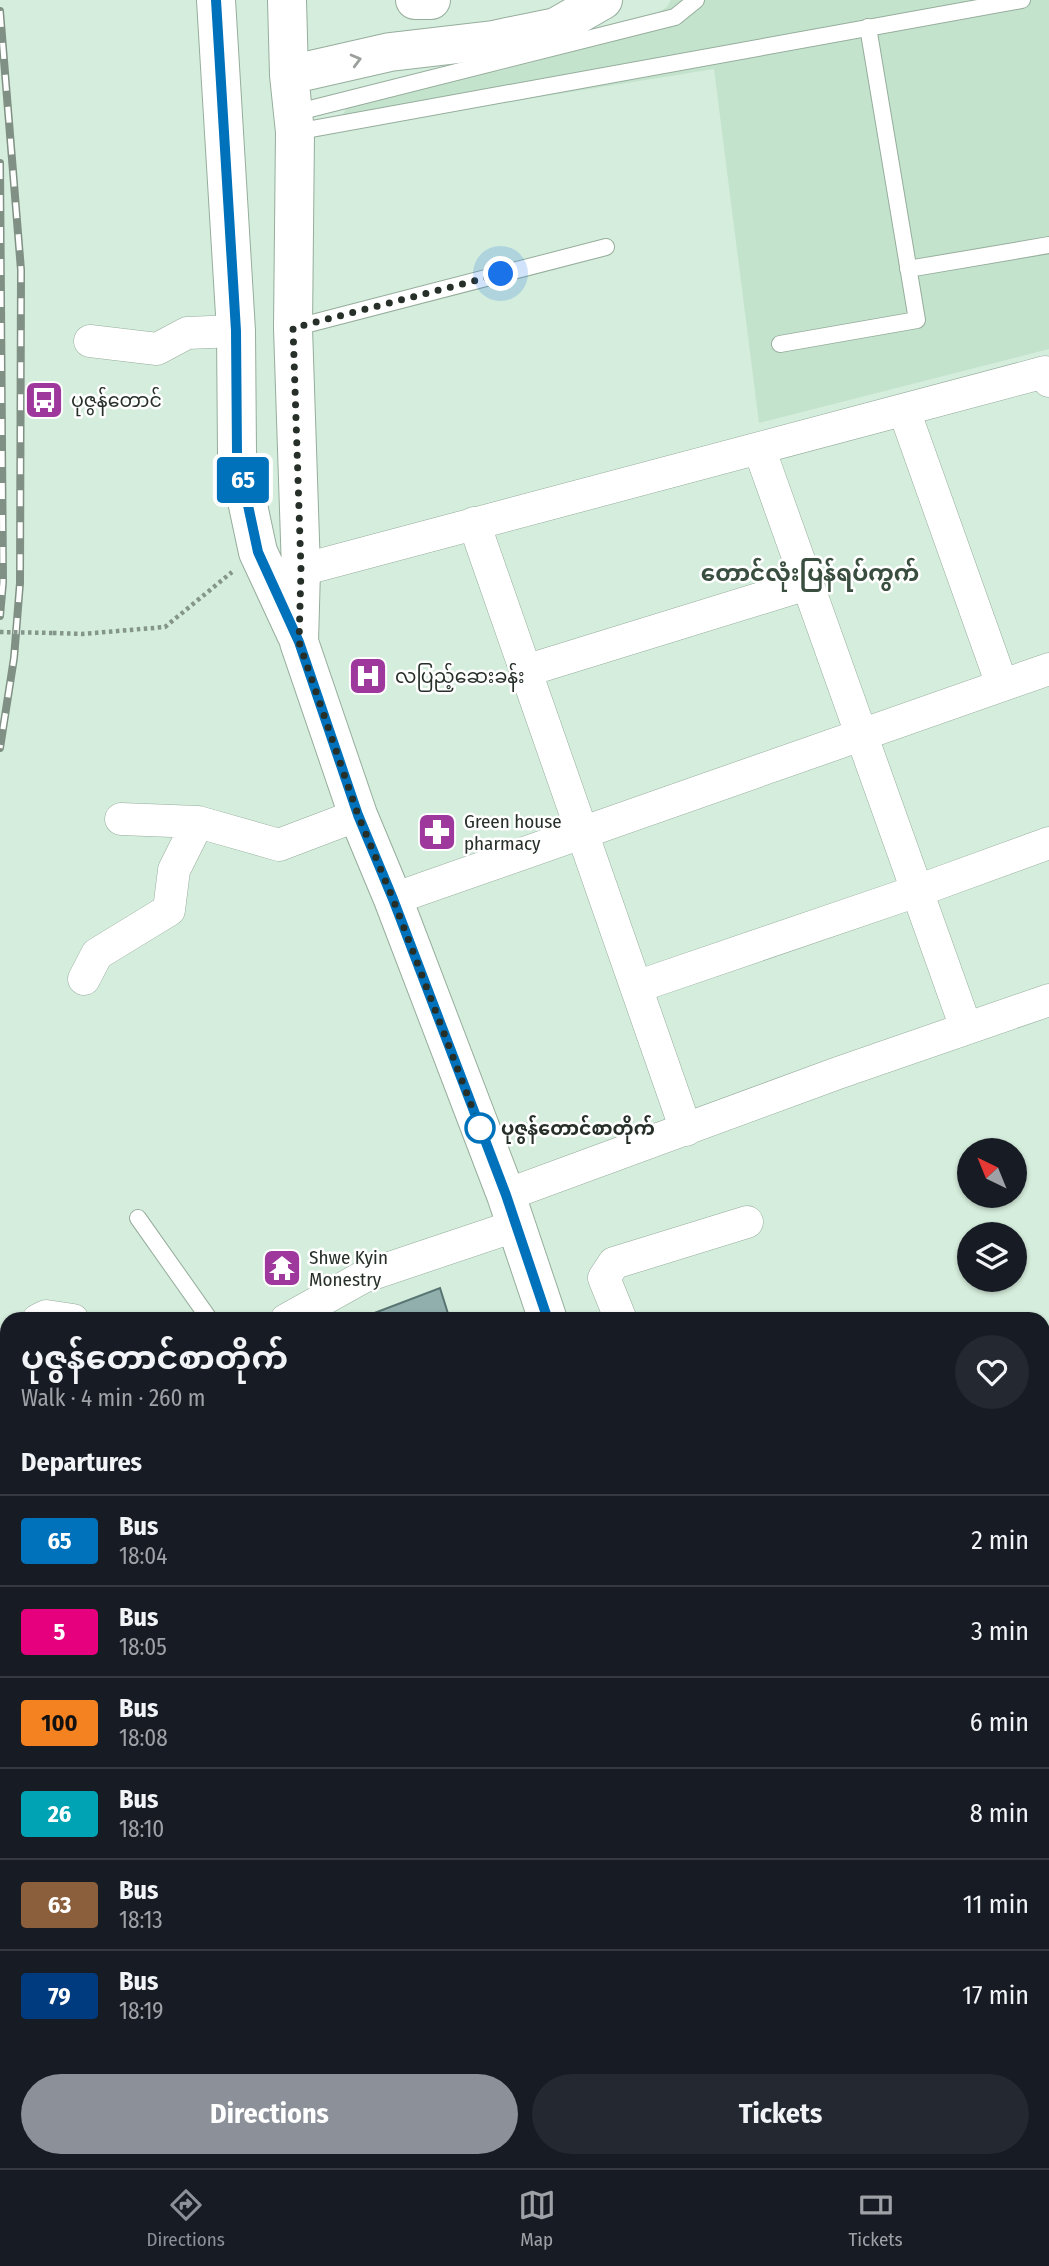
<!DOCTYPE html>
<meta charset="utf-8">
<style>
:root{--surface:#171b24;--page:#242831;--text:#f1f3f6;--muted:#9ea1a6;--line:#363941;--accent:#8c9099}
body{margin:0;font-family:"Fira Sans Condensed","Noto Sans Myanmar",sans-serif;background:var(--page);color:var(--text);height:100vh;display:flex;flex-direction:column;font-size:26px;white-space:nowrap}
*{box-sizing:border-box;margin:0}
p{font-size:23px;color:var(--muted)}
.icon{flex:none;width:38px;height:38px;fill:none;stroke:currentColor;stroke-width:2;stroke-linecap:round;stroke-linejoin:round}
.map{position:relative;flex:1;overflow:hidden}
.side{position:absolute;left:0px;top:1312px;width:1050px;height:856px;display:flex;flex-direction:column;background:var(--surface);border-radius:21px 21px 0 0;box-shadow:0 2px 5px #0004}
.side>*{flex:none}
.badge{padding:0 14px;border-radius:5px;font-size:24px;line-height:46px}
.needle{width:46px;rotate:317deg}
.controls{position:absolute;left:957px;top:1138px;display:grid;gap:14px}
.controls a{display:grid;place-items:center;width:70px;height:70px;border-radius:50%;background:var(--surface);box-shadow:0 2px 5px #0004;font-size:35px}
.you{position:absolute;width:35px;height:35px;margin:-18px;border:5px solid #fff;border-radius:50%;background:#1a73e8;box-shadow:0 0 0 10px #1a73e833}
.map>.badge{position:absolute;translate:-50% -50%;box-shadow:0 0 0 4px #fff}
h2{padding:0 21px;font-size:26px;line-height:63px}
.round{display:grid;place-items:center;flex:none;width:74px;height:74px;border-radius:37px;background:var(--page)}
.headline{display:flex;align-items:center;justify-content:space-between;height:119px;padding:0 21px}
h1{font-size:33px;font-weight:700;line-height:52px}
.action{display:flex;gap:14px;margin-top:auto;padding:14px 21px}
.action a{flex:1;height:80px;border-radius:42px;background:var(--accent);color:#fff;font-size:28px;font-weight:700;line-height:80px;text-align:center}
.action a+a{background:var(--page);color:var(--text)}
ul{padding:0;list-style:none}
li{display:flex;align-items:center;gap:21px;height:91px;padding:0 21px;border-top:2px solid var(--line)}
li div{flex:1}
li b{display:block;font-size:26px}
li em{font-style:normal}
li .badge{min-width:77px;font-weight:700;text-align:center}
.dock{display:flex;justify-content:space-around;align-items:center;height:98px;border-top:2px solid var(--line);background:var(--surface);font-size:19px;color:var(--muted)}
.dock a{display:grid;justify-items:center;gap:4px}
.dock .current{color:var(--accent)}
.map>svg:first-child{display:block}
.built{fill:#c4e3cd}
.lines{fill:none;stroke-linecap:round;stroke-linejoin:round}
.river{stroke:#44abcd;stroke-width:49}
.building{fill:#91b0ad;stroke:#587573;stroke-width:2}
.service-casing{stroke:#96ad9c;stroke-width:18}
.minor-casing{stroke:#96ad9c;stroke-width:33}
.primary-casing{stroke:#96ad9c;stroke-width:40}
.path{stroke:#849589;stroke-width:4.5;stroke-dasharray:3.5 3.5;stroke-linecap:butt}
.service{stroke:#fff;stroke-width:16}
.minor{stroke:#fff;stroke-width:32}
.primary{stroke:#fff;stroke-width:38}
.rail-casing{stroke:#809084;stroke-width:8}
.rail{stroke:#fff;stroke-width:5;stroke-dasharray:16;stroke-linecap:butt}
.path-bridge{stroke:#849589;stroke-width:4.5;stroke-dasharray:3.5 3.5;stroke-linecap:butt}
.oneway{stroke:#9da19e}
.line-casing{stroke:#fff;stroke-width:16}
.line{stroke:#0072bc;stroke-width:10}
.walk{stroke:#262f28;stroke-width:7;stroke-dasharray:0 12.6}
.stop-dot{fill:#fff;stroke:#0072bc;stroke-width:3.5}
.labels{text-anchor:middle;stroke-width:5;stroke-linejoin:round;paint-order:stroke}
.poi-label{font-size:19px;fill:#262f28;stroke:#fff;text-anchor:start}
.stop-label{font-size:19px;font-weight:bold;fill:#262f28;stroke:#fff;text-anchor:start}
.quarter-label{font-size:23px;font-weight:bold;fill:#3a4e40;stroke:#fff}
</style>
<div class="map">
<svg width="1049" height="2168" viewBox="0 0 1049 2168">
<rect width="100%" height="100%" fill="#d5eddc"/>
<path class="built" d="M671,0H1049V349L759,423L714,69L334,130L354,95L416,78L499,71L608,42L667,7Z
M1049,1540V1648L1043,1636V1601L1045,1552Z"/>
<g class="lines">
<path class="river" d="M1043,1413L1049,1396
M1043,1726L1049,1733"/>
</g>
<path class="building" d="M440,1288L450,1320H356Z"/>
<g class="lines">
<g class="service-casing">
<path id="service" d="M294,113L675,17L696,0
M295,132L1022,0
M908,269L1049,245
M293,328L606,247
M780,344L917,320L868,27
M138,1218L210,1320"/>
</g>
<g class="minor-casing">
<path id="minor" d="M90,341L157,349L187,333L236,331
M904,410L1002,685
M759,448L966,1028
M474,523L686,1130
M301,570L1045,372L1049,381
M525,671L807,584
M121,819L198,822L279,845L358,815
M393,899L1049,669
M84,979L97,954L169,910L174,870L198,822
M636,987L917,891L1049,843
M506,1195L838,1073L1049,1000
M38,1320L46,1316L73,1320
M286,1320L363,1277L515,1226
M621,1320L604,1278L614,1263L747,1222
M0,1949L7,1810
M0,2007L7,2008
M486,2161L488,2168
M228,2168L238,2161
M928,2168L933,2161"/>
</g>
<g class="primary-casing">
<path id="primary" d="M216,0L236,331L237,454L258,552L296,634
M287,0L289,75L295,132L293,328L301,570L299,642L358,815L393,899L506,1195L548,1320
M415,0H431
M289,75L390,52L493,40L556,27L603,0
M1043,2097L1049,2101
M748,2168L749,2161"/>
</g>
<path class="path" d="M53,633L82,634L165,627L232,572"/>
<use href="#service" class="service"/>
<use href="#minor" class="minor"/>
<use href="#primary" class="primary"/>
<g class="rail-casing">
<path id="rail" d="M0,11L21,270L20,583L14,658L0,748
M0,163L3,582L0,616"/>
</g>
<use href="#rail" class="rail"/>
<path class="path-bridge" d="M0,632L53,633"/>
</g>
<defs><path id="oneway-chevron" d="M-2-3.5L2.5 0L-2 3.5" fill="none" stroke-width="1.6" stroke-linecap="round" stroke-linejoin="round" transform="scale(1.75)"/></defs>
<use class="oneway" href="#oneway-chevron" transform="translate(356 60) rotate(-15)"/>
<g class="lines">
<g class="line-casing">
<path id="line" d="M216,0L236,331L237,454L258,552L299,642L358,815L393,899L506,1195L548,1320"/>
</g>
<use href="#line" class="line"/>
<path class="walk" d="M480,1128L393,899L358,815L299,642L301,570L293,328L501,274"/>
</g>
<defs>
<g id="bus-square" transform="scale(2.0125)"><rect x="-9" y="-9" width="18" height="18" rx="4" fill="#9e389c" stroke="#fff"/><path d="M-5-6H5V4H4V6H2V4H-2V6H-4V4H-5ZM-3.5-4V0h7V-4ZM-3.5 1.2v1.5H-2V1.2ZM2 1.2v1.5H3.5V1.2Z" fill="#fff"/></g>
<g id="hospital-square" transform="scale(2.0125)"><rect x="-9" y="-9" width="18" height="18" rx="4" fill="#9e389c" stroke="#fff"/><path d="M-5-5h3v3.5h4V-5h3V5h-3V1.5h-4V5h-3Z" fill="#fff"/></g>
<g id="pharmacy-square" transform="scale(2.0125)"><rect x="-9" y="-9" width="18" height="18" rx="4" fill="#9e389c" stroke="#fff"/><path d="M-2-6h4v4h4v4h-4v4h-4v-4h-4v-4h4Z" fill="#fff"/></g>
<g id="temple-square" transform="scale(2.0125)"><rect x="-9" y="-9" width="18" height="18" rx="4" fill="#9e389c" stroke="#fff"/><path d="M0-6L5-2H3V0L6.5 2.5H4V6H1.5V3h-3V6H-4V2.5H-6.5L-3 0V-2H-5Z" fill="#fff"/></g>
</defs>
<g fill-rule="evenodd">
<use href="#bus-square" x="44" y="400"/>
<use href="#hospital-square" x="368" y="676"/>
<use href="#pharmacy-square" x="437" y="832"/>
<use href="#temple-square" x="282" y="1268"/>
</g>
<circle class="stop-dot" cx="480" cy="1128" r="14"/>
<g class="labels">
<g class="poi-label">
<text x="71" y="407">ပုဇွန်တောင်</text>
<text x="395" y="683">လပြည့်ဆေးခန်း</text>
<text x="464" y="828">Green house<tspan x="464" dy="22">pharmacy</tspan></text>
<text x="309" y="1264">Shwe Kyin<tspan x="309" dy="22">Monestry</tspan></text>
</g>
<g class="stop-label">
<text x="501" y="1135">ပုဇွန်တောင်စာတိုက်</text>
</g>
<g class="quarter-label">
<text x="810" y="581">တောင်လုံးပြန်ရပ်ကွက်</text>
</g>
</g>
</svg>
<div class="controls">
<a><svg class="needle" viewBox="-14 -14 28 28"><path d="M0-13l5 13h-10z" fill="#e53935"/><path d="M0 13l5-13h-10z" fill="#9ea1a6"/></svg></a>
<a><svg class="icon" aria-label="layers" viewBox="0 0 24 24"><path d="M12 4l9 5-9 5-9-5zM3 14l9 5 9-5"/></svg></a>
</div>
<div class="you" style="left:501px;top:274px"></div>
<b class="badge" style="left:243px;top:480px;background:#0072bc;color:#fff">65</b>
<section class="side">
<div class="headline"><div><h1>ပုဇွန်တောင်စာတိုက်</h1><p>Walk · 4 min · 260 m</p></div><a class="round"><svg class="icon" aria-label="heart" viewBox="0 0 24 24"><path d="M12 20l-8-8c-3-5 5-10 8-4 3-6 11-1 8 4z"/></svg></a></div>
<h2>Departures</h2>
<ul>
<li><span class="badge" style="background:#0072bc;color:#fff">65</span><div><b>Bus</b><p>18:04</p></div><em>2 min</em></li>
<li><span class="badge" style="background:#e6007e;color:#fff">5</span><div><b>Bus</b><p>18:05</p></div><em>3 min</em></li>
<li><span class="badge" style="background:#f58220;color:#111">100</span><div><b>Bus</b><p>18:08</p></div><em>6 min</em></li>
<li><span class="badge" style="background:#00a3b4;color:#fff">26</span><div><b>Bus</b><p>18:10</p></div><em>8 min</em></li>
<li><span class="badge" style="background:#8b5e3c;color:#fff">63</span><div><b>Bus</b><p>18:13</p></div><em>11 min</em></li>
<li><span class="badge" style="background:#003b80;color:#fff">79</span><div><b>Bus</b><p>18:19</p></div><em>17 min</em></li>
</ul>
<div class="action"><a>Directions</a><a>Tickets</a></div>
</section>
</div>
<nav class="dock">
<a class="current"><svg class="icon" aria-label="directions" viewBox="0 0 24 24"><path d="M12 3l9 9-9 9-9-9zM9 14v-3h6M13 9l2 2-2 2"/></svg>Directions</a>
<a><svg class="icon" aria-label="map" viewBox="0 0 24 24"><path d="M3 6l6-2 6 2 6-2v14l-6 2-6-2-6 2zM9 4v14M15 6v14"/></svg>Map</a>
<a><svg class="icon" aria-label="tickets" viewBox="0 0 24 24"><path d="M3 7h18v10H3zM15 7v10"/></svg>Tickets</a>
</nav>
